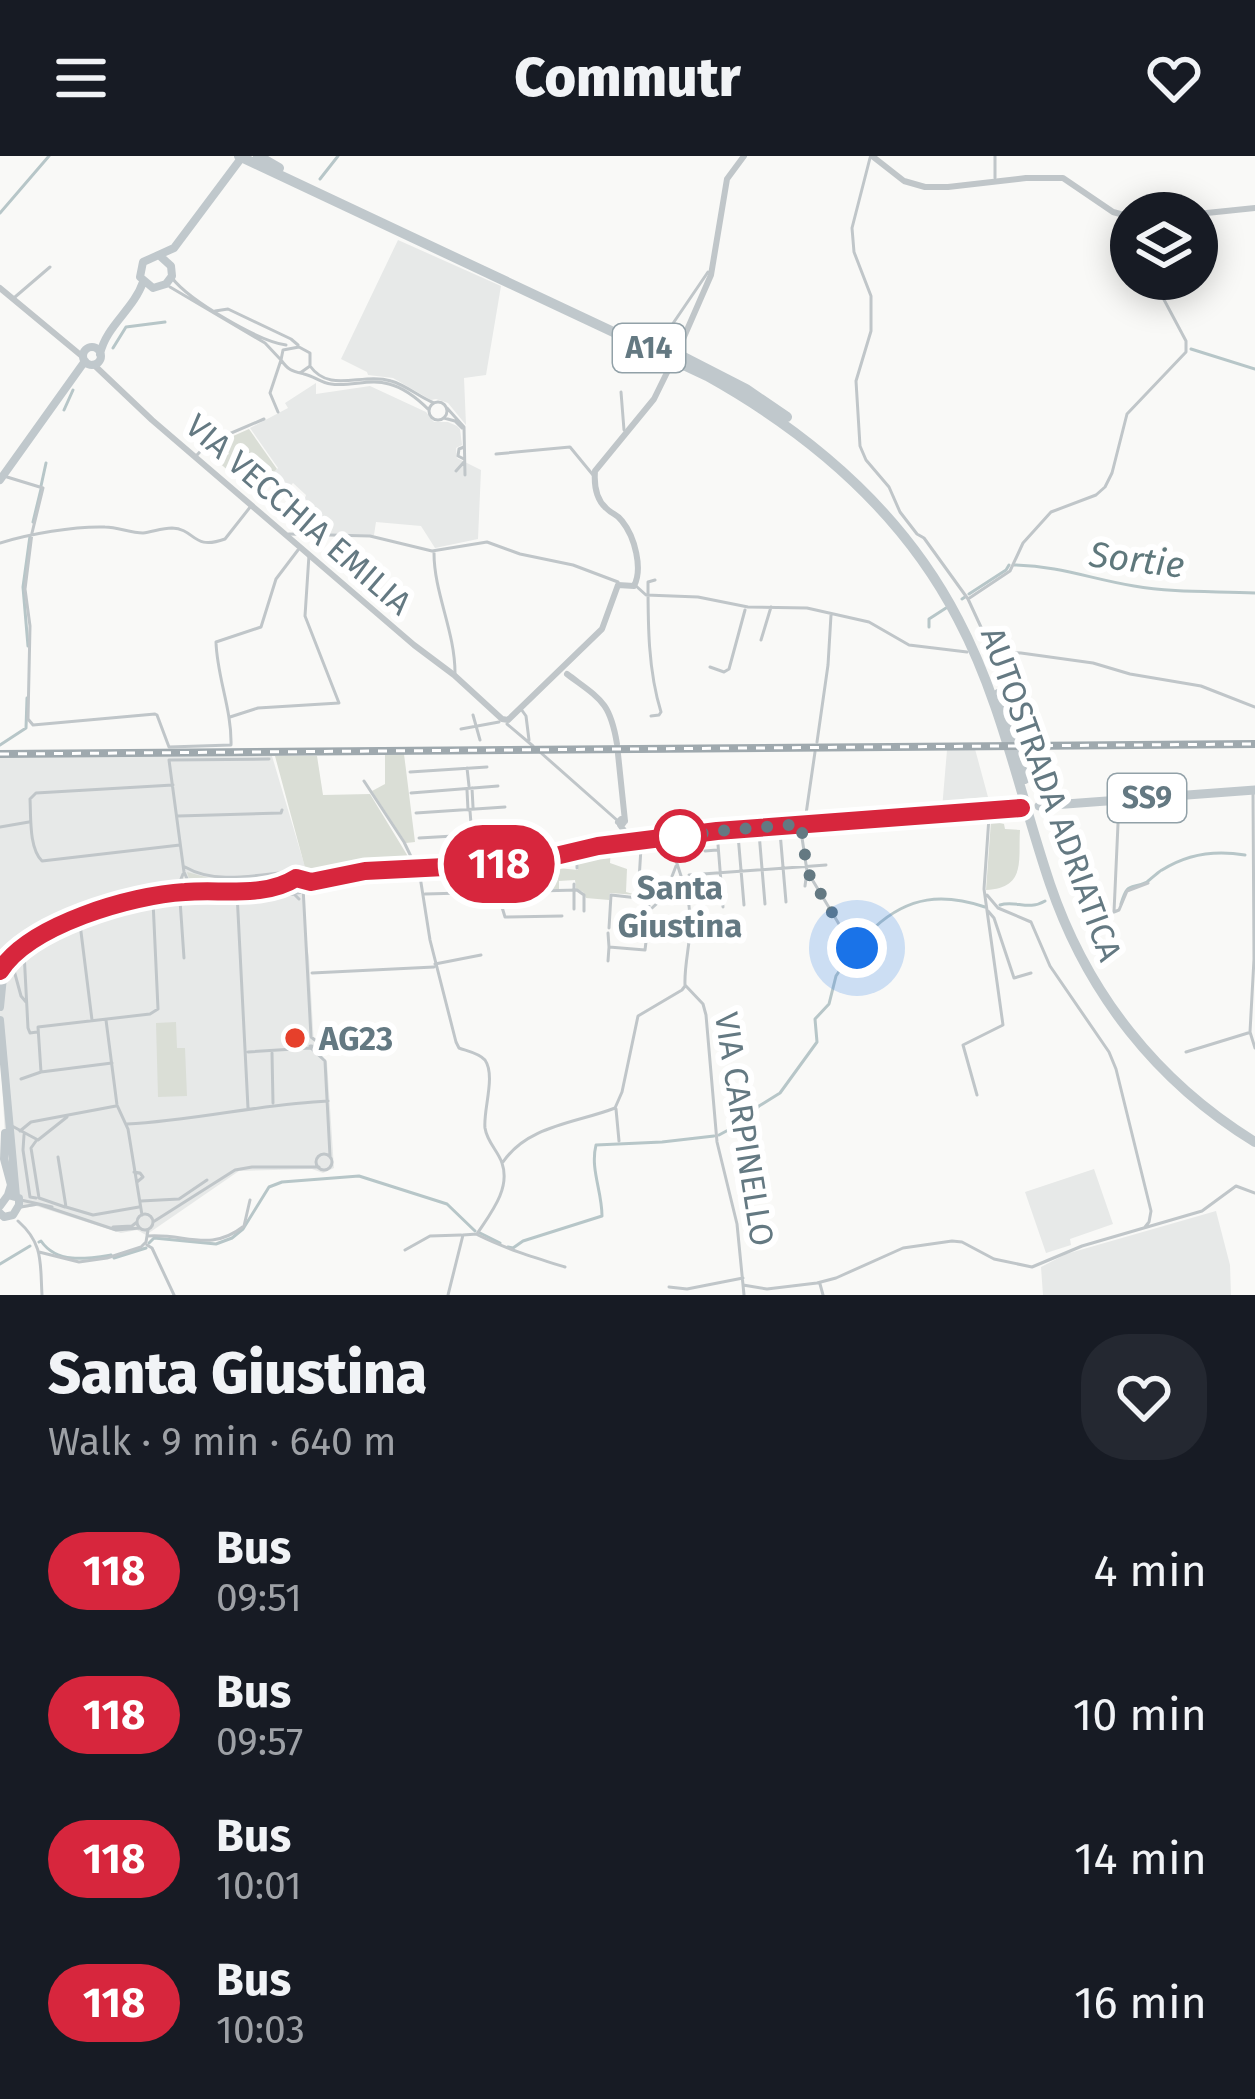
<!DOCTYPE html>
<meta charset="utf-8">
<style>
:root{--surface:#171b24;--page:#242831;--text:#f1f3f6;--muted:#9ea1a6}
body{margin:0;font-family:"Fira Sans",sans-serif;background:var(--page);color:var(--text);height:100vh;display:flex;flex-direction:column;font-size:45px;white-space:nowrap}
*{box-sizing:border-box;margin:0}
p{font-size:39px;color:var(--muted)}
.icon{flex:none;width:66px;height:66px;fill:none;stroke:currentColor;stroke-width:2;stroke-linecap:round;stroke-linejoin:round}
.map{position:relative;height:1139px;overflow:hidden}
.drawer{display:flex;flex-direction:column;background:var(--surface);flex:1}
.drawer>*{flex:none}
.badge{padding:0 24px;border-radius:39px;font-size:42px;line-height:78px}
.fabs{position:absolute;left:1110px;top:36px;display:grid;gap:24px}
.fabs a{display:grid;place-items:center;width:108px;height:108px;border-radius:50%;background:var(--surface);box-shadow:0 6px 30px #0003;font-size:60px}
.you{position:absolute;width:60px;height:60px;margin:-30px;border:9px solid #fff;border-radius:50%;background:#1a73e8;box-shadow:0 0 0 18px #1a73e833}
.map>.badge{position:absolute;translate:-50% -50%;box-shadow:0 0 0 6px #fff}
.round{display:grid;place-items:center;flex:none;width:126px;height:126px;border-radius:48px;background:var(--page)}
.head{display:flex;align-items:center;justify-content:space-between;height:204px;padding:0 48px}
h1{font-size:57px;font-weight:800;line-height:90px}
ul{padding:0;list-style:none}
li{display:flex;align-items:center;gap:36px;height:144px;padding:0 48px}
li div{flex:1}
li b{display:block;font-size:45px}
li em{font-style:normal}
li .badge{min-width:132px;font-weight:700;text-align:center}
header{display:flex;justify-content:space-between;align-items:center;height:156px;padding:0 48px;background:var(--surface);font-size:54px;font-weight:800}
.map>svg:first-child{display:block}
.built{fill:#e7e9e8}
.green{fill:#daded6}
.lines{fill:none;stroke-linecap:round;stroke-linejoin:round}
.stream{stroke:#b7c6c8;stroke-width:3}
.minor{stroke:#c0c6c9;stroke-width:3}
.tertiary{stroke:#c0c6c9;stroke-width:6}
.secondary{stroke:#c0c8cc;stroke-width:8}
.primary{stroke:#c0c8cc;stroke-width:9}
.motorway{stroke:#c0c8cc;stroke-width:10}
.rail-casing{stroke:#9fa9ae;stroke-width:8}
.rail{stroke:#fff;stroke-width:3;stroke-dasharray:9;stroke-linecap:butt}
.line-casing{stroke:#fff;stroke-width:27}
.line{stroke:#d7263d;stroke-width:18}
.walk{stroke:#647982;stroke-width:12;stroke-dasharray:0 21.6}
.stop-dot{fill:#fff;stroke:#d7263d;stroke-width:6}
.poi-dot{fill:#e6402b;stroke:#fff;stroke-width:4.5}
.labels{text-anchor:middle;stroke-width:12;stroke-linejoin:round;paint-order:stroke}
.shield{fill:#fff;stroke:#92a1a8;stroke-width:3}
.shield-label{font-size:30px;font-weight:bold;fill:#647982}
.street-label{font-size:33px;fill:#647982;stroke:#fff}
.stop-label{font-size:33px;font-weight:bold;fill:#647982;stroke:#fff}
.poi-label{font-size:33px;font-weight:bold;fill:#647982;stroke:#fff;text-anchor:start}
.water-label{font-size:36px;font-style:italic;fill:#5f787c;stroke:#fff}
</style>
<header><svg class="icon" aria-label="menu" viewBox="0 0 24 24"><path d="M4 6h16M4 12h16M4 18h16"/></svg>Commutr<svg class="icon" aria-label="heart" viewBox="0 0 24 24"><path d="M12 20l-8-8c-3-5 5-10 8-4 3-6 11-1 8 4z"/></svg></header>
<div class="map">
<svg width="1255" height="1139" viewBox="0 0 1255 1139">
<rect width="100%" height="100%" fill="#f9f9f7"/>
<path class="built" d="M398,84L501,130L486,219L464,222L466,269L448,247L436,243L431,244L393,222L368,219L367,216L341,203Z
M316,227V238L370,230L426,256L434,266H448L457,270L460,273L462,289L456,292L457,302L481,314L478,383L435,392L421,370L376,366L374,379L320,378L302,351L306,339L293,327L284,337L268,323L278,312L250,272L288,252L285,247Z
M975,593L988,641L963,643V652L942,653L947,594Z
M187,599L272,600L308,721V730L304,737V774L309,801L314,889L327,906L334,1012L323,1017L312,1013L239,1015L146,1079L137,1074L121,1077L36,1050L17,1053L15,1045L5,1043L8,1033L0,891V602Z
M1094,1013L1113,1068L1070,1083L1071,1089L1046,1097L1025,1036Z
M1216,1055L1230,1109L1231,1139H1043L1041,1111L1066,1098Z"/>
<path class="green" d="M249,273L277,313L254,337L216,304L229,298L222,285Z
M404,598L415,686L406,687L372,635L385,628V599Z
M275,600H317L323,639L370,638L412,707C381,708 322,730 297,719C270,738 229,732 197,731L189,723L187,716L209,722L299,716L307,719Z
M991,665L1004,668L1005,673L1020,674C1018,703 1027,732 986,734Z
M611,691L610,707L627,713L626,736L637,739L610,737L609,744L586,742L583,736L576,733L575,724L559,725V733H552V725L558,724V712L578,714L579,696Z
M176,866L177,892H185L187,940L158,941L156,867Z"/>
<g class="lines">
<path class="stream" d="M320,23L338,0
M0,57L49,0
M113,192L126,171L165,166
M1191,193L1255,213
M64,254L73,234
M41,330L46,307
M33,366L41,333
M1014,409C1060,410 1091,423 1134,430C1173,437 1215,435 1255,437
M969,438L1006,414L1009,409
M962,443L965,441
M929,471V463L946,452
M28,490L23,431L30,380
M0,589L26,572L27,542
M1074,737L1078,738L1089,764L1103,763L1112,757
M1121,748C1128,725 1130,734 1147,726C1148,725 1161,714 1162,714C1187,698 1216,694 1245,699
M1000,749C1015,744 1029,755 1045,745
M875,771C909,740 943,737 985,751
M719,979L745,965L759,950L780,937L817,886L815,863L829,848L836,820L853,794
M480,1077L500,1087
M39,1086L41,1085C57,1108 86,1103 111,1099
M149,1087L154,1082L216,1088L232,1082L243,1073L269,1031L282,1026L359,1020L447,1048L475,1075
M508,1091L513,1092L523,1085L602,1060C602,1035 590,1013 596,989L662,986L714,980
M114,1102L146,1092
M0,1108L30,1090"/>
<path class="minor" d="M995,0V22
M870,2L852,72L854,96L871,140V175L856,225L860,290L866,304L889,331L900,356L917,378L924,382L968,443L992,495
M172,122C190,145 258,185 286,189
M170,131L265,187L281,204L270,237L278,256
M15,141L50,111
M215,155L228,153L291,183L298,189
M661,185L708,116
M310,210C330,238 362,216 391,225C406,229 419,241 434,247
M300,217L310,210V197L299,191L283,194L281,204C289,215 292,215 304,218C314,220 321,227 331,228C351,231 370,222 389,228C405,232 418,243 429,254
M621,236L624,274
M429 255a9 9 0 1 1 18 0a9 9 0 1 1-18 0Z
M447,252L464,271L465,319
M444,262L455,265L462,272
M464,291L459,293L458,300L464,303
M496,298L570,291L593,319
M197,299L208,287L264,263
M456,315L464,306
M7,321L43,332L32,377L25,433L30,470L28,563L33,569L155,558L157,559L169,591L231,589C232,554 217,521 216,486L261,471L276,423L298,394
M289,378L370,380L432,395L487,386L520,398L573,409L618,426
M0,387C29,378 74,370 105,371C118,371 130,377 143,377C152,376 162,372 172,372C196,373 192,395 225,383L251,350
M434,397C434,437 455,475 455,517
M636,430L646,439L698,441L748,451L807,452L869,466L909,489L967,496
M968,443L1010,415L1023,387L1051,356L1096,339L1105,331L1112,317L1127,258L1186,196V185L1153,123
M761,484L771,451
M987,496L1021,497L1093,507L1130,518L1201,530L1255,551
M710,511L724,516L729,513L745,454
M521,553L526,560L529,584
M473,559L480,584
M651,560L659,559L661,556C648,514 648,468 648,426L655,424
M230,561L258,552L339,547L305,460L309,399
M507,568L533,590
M461,573L499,566
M817,586L828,509L831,459
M540,596L618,665
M467,612L469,630
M410,616L487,611
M364,625L404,686L416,711
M173,629L36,637L30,643C31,662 29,692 42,705L180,689
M472,632L473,651
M467,634L468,654
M1253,636L1254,803L1250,876L1255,892
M411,637L498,630
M1119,646L1114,756L1119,754L1127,735L1148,727
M470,655L474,705
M416,657L505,651
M178,660L281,657L282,654
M805,665L815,596
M0,671L29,666
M801,675L807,715L851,788L857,792L882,782
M717,676L723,751
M780,676L786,746
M759,677L765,748
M738,679L744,749
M419,682L521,676L544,700
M671,684C675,710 689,733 690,760C692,783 684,806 685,829L703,848L706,859L717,986L737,1068L744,1139
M641,692L638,740L645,743L649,750
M644,692L670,690
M705,695L717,694
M185,711C219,731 266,716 304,715
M504,712L550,710V734
M577,712V696
M419,714L430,784L456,886L459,892C467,895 479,897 485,904C496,920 483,954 485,972C487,986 498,995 502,1007C511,1033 490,1058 477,1078L463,1079L448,1139
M514,714V734
M466,715L468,735
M689,719L826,709
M700,720L702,750
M574,728V753
M805,730L807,715
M303,731L311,881L328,894L381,895
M194,732L189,727L184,716L169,604L269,603
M172,734L179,728L183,718
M237,737L248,952
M425,738L577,734L584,739V755
M498,738L505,761L562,760
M987,739L998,752L1031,766L1050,810L1109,896L1116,913L1151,1055L1149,1066L1145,1071
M180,744L184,802
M181,745L238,744L294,738L299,743
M652,752L664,741L676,710
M988,755L994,762L1014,822L1031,817
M79,765L160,744L268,737L274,741
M80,768L92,864
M650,769H689
M609,772L611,739L638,742
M608,777L609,791
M24,796L28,872L30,877L37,876
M608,805L609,791L645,794L650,753
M12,807L21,840L26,846
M435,808L481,799
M312,817L434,811
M106,864L117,949L128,973L142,1059
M310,890H312V893L310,892Z
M312,893L325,905L330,1000
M248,896L310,892
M1186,896L1248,877
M272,897L273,947
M41,916L38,871L150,858L158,853L153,745
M21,923L41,916L112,907
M977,939L963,889L1003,869L984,733L989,661L993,660
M616,953L619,985
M127,968C194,965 260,948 328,945
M12,970L38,984L67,961
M20,975L31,966L116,950
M24,979L23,994L30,1041L36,1042
M36,985L31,992L39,1042L65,1051
M316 1006a8 8 0 1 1 16 0a8 8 0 1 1-16 0Z
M58,1001L66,1051L93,1059L139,1051
M503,1006C528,969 577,967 615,952L622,936L638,860L682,834L685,830
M134,1016L140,1017L143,1021L137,1026
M21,1044L52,1051
M141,1045L179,1043L207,1024
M21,1051L38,1048L116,1074L140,1072
M137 1066a8 8 0 1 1 16 0a8 8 0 1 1-16 0Z
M18,1065C44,1088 40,1107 42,1139
M153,1066L235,1014L252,1011H319
M113,1071L132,1070L137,1066
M478,1079C506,1093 536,1102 565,1111
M148,1080C185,1077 210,1097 244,1070L250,1044
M147,1089L152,1092L174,1139
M405,1094L430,1080L461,1079
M39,1096L79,1106L107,1102L141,1091L146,1086L148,1074
M820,1128L823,1139
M743,1129L767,1133L817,1127L836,1122L903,1092L952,1085L962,1086L994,1103L1032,1111L1082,1090L1202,1055L1236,1030L1255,1037
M669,1131L687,1133L743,1122"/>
<path class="tertiary" d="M872,0L904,25L925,31H948L1026,22H1063L1113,56L1131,61
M1197,58L1255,52
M0,132L83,201
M93,208L152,264L414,489L454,519L502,563L508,564L602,473L618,429L634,430C643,413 635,381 622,365C615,356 614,360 606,352C596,343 594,328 595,315L654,243L680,190L711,119L727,23L744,0
M567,518C600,543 610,545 617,588
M618,598L625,665
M621,663L625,665L622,669L618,666Z
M620,669L631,684"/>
<path class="secondary" d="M160,100L171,110L172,120L166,128L153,132L140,121L143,106L174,92L242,1
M83 200a9 9 0 1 1 18 0a9 9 0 1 1-18 0Z
M100,198C106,170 134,153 143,126
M0,324L85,205
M0,851L4,811
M0,864L16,1040
M5,977L4,1003L11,1029L8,1039
M0,1050L8,1039L19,1042V1049L13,1059L4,1061L0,1057"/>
<path class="primary" d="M1039,650L1255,634
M291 728a6 6 0 1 1 12 0a6 6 0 1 1-12 0Z
M304,729L365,715L533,706L598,690L717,675L1021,652
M5,805C50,764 119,742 179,736C198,734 217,736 236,735C255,734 275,728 293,732"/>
<path class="motorway" d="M239,0L707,220C811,278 902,355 958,463C1002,546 1020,640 1050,728C1087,837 1157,926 1255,986
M258,0L279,12
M668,193L746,233L787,261
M998,538L1025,623"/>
<g class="rail-casing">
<path id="rail" d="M0,598L1255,588"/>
</g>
<use href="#rail" class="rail"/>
</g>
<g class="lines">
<g class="line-casing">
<path id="line" d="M0,815C29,769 131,739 185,736C221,733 265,742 296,722L311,726L365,715L526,707L598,690L717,675L1021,652"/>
</g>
<use href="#line" class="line"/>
<path class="walk" d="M680,680L670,682L717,675L801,668L807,715L851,788L857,792"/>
</g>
<circle class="stop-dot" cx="680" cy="680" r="24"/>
<circle class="poi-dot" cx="295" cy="882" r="12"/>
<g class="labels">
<g class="shield">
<rect x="613" y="168" width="72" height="48" rx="9"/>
<rect x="1108" y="618" width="78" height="48" rx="9"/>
</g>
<g class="shield-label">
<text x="649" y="202">A14</text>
<text x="1147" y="652">SS9</text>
</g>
<g class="street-label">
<text transform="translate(299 358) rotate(41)" y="12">VIA VECCHIA EMILIA</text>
<text transform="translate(1052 638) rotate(70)" y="12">AUTOSTRADA ADRIATICA</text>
<text transform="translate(745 973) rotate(81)" y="12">VIA CARPINELLO</text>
</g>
<g class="stop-label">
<text x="680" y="743">Santa<tspan x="680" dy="38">Giustina</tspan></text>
</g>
<g class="poi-label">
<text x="319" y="894">AG23</text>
</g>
<g class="water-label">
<text transform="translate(1137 403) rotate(7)" y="13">Sortie</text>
</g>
</g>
</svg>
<div class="fabs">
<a><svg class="icon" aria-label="layers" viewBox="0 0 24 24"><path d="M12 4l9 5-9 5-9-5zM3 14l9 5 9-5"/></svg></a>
</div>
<div class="you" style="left:857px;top:792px"></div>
<b class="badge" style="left:499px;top:708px;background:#d7263d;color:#fff">118</b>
</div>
<section class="drawer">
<div class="head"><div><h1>Santa Giustina</h1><p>Walk · 9 min · 640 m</p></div><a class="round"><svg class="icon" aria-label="heart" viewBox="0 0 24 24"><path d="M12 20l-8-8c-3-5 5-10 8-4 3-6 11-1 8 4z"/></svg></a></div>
<ul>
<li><span class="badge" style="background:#d7263d;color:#fff">118</span><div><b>Bus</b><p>09:51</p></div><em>4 min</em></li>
<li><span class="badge" style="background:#d7263d;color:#fff">118</span><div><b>Bus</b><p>09:57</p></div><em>10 min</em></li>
<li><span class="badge" style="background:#d7263d;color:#fff">118</span><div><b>Bus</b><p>10:01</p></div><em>14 min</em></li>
<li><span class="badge" style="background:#d7263d;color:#fff">118</span><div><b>Bus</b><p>10:03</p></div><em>16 min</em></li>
</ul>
</section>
